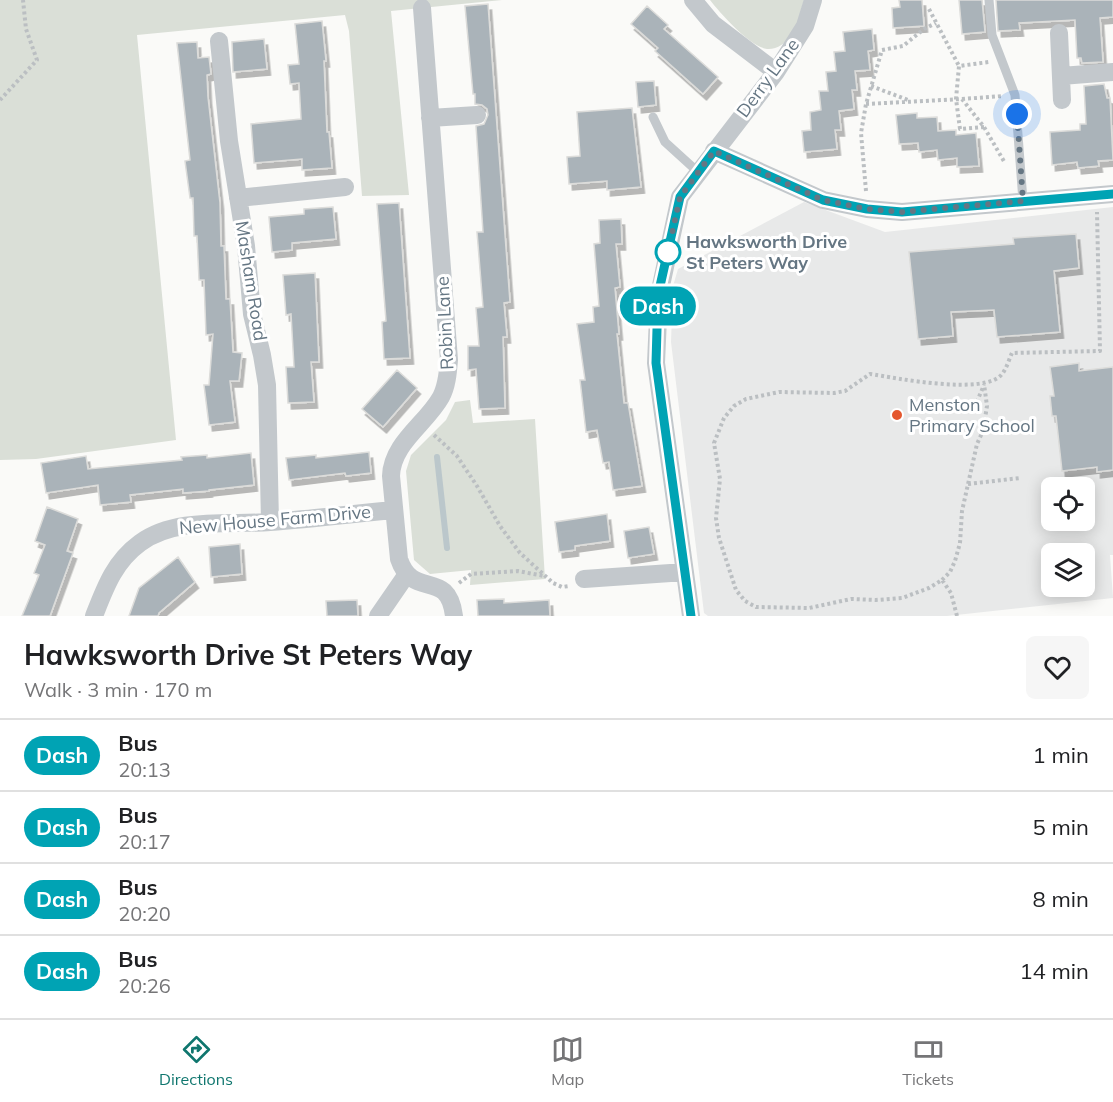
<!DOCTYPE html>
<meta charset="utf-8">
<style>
:root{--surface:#fff;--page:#f6f6f6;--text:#202124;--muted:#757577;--line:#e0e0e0;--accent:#0f766e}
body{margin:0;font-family:Mulish,sans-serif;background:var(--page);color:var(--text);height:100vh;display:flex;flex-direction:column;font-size:22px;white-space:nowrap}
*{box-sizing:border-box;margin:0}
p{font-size:20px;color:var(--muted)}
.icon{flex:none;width:33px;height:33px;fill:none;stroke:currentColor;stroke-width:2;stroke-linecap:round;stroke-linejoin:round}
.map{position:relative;height:616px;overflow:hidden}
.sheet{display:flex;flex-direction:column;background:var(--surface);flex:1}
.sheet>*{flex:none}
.badge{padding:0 12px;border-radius:20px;font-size:21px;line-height:39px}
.buttons{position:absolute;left:1041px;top:477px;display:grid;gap:12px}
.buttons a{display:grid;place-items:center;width:54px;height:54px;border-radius:9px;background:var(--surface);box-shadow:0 3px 15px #0003;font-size:30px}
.you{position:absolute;width:30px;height:30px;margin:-15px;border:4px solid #fff;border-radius:50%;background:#1a73e8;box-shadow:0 0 0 9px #1a73e833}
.map>.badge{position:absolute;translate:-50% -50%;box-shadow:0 0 0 3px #fff}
.round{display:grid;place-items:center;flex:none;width:63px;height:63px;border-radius:9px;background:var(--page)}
.head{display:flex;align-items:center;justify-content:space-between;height:102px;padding:0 24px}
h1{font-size:28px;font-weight:700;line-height:45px}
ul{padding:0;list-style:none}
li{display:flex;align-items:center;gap:18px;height:72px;padding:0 24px;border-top:2px solid var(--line)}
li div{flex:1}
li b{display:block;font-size:22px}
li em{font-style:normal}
li .badge{min-width:66px;font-weight:700;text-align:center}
.dock{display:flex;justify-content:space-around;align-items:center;height:84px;border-top:2px solid var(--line);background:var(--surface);font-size:16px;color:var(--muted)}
.dock a{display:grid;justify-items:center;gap:3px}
.dock .active{color:var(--accent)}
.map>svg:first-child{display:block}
.built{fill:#e8e9e9;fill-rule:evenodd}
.green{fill:#dadfd7}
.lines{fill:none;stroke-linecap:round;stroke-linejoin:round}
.stream{stroke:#bbc7cb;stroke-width:6}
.building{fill:#aab3b9;stroke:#dcdcda;stroke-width:1.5;filter:url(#shadow)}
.path{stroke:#bbbfc2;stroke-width:4;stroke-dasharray:3 3;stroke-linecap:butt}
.service{stroke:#c3c8cc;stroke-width:9}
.minor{stroke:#c3c8cc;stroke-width:18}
.line-casing{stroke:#fff;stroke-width:14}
.line{stroke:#00a3b4;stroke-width:9}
.walk{stroke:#657683;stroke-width:6;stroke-dasharray:0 10.8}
.stop-dot{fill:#fff;stroke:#00a3b4;stroke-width:3}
.poi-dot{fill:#e4572e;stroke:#fff;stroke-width:2}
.labels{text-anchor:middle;stroke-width:6;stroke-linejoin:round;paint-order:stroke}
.street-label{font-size:18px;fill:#657683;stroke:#fff}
.stop-label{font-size:18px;font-weight:bold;fill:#657683;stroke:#fff;text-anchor:start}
.poi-label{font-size:18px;fill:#657683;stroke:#fff;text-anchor:start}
</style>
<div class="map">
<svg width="1113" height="616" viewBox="0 0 1113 616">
<defs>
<filter id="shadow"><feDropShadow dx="3.5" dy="6" stdDeviation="0" flood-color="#0004"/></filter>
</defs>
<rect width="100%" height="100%" fill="#fafaf8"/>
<path class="built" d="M804,202L885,232L1113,207V555H1110L1113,598L947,616H708L704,613L671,342L673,286L678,269ZM1052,488H1084V520H1052ZM1052,554H1084V586H1052Z"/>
<path class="green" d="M0,0H502L391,11L409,195L362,196L349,31L345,15L137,35L176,440L36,459L0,460Z
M710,0H804C800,12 798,26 791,36C786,43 776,50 767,49C750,47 720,13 710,0Z
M470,400L473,423L535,419L545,579L470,585L471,570L430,574L414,560L406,471L411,455L446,420L455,402Z"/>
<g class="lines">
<path class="stream" d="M437,457L447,548"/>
</g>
<path class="building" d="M899,0H922L924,26L893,28L892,8L900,7Z
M959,0H982L985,32L962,34Z
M996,0H1113V17L1100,18L1103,62L1082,63L1081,58H1077L1075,20L1019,23L1020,30L998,31Z
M488,4L510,302L504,303L507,337H503L505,408L479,409L476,369L468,370V346H479L476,308L483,307L477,232H483L476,126L484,124L488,115L487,109L482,105L475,104V94H473L465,6Z
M647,6L668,25L664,29L718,77L703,94L655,51L658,48L631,24Z
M322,21L326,61H324L327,132H329L332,168L302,170V159L254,163L251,124L301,119L299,83L290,84L288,65L299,64L295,24Z
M872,29L874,50L868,51L870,70L855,71L857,90H852L854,109L839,111L841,130H835L837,149L804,152L802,131L811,130L810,112L821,110L819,91H828L826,72L836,71L834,52L845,51L843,32Z
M264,39L267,69L233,72L232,42Z
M197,42L198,58L209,57L211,74L207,75L208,97L220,203L221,246H224L226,299H230L233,352L242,353L239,381H230L235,422L209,425L204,385H209L213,334L206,335L204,280H199L197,236H194L193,198H190L185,161L190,160L177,43Z
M654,81L656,105L638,107L636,82Z
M1104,84L1107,98H1110L1113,160L1098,161L1099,166L1078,168L1077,162L1052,165L1050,132L1080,130V124H1086L1084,86Z
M632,108L641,187L607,190V181L569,184L567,157L580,156L577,112Z
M917,113V118L937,117L938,131L956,130V135L976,133L979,166L957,167V158L938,160L937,150L919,152L918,143L899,144L896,115Z
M399,203L410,358L384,359L382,322L386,321L377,204Z
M333,207L336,239L292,243V250L272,252L269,217L304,214V209Z
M621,219L622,244H616L620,287L615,288L619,334H617L624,403H628L642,486L613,490L609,462L603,463L597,430L586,432L580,380H585L577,324L594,322L593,307L599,306L594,244L600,243L599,220Z
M1076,234L1079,268L1054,271L1060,332L997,337L994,310L951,312L953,336L918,339L909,252L1014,244L1013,238Z
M315,273L319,362H311L314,402L288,403L286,367H294L291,314L286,315L283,275Z
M1079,363V371L1113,367V470L1097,472V467L1062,471L1056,416H1052L1050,396H1054L1050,367Z
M397,370L417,388L383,427L362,409Z
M369,452L371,473L346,476L345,473L289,480L286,458L316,455V458Z
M251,453L254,485L209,490V491L183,493V489L130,495L131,502L100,505L98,485L46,493L41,463L86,456L88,469L182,460L181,457L207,455V458Z
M47,507L78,519L67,551L73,553L50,616H22L39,575L34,573L45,545L35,541Z
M607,514L610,541L575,546V550L559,552L555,522Z
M649,527L654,554L628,558L624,531Z
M240,544L242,574L211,577L209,547Z
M178,557L195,582L159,613L158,616H129L139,588Z
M504,599V603L549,600L550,616H478L477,600Z
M357,600L358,616H327L326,601Z"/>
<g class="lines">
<path class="path" d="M929,9L959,66
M871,86L908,100
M962,99L1003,96
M0,100L37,60L26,29L23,0
M866,104L962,99L984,127L1005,163
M984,127L960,129L956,99L959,66L989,62
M866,191L861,133L866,104L882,50L903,46L924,29L936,23
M972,413L984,385
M434,435L457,456L477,486L500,526L520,553L553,583L562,587L569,586
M968,484L1020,478
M942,580L950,572L955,561L960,543L962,511L977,444L983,431L987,406L984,384
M459,583L471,574L518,571L544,576
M957,616L951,593L942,580L929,588L902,598L876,600L851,599L809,608L756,607L745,601L736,590L719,538L716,518L720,479L714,443L724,418L734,406L746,399L779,392L834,393L845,391L870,374C896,378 985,396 1002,374C1007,368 1009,359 1012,353L1100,351L1097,212"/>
<path class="service" d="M989,0L992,35L1015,95L1023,201
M653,117L665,142L698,172"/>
<path class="minor" d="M693,0L713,24L776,72
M422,8L449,360C448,372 447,386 441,397C426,424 392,443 391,476L399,559C413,601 448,567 454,616
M1059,33L1062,100
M219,41L229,141L246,246L252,314L262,355L267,385L270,522
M1061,76L1113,72
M430,118L477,115
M714,151L823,200L867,209L902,212L1113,194
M238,198L345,187
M584,579L685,572
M94,616C105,588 114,562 140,543C175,517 228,525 270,522C311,519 352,514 394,510
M378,616L407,574
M691,616L656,363L659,295L680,197L776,72L805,26L813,0"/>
</g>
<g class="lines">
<g class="line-casing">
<path id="line" d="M691,616L656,363L658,295L680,197L714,151L823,200L867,209L902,212L1113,194"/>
</g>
<use href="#line" class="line"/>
<path class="walk" d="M668,252L680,197L714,151L823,200L867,209L902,212L1023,201L1017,114"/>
</g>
<circle class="stop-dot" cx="668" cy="252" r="12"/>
<circle class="poi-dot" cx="897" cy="415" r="6"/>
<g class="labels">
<g class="street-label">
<text transform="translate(768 78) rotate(-54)" y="6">Derry Lane</text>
<text transform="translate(251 281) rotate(81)" y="6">Masham Road</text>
<text transform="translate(445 323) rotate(-93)" y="6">Robin Lane</text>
<text transform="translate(275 520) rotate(-5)" y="6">New House Farm Drive</text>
</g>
<g class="stop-label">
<text x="686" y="248">Hawksworth Drive<tspan x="686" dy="21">St Peters Way</tspan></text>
</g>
<g class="poi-label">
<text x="909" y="411">Menston<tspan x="909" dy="21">Primary School</tspan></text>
</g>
</g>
</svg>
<div class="buttons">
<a><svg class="icon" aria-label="locate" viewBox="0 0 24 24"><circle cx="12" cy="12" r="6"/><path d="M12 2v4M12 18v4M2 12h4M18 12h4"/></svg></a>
<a><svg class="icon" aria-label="layers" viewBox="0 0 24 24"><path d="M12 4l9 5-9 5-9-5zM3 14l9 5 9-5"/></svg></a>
</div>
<div class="you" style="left:1017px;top:114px"></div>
<b class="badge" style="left:658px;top:306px;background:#00a3b4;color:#fff">Dash</b>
</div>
<section class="sheet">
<div class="head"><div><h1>Hawksworth Drive St Peters Way</h1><p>Walk · 3 min · 170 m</p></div><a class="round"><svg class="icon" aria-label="heart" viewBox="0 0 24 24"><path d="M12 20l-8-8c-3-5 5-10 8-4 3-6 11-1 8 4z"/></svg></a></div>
<ul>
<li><span class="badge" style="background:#00a3b4;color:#fff">Dash</span><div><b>Bus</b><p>20:13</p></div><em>1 min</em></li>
<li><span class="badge" style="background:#00a3b4;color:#fff">Dash</span><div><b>Bus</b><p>20:17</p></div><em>5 min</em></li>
<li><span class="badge" style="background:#00a3b4;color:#fff">Dash</span><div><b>Bus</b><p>20:20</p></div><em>8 min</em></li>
<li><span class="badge" style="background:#00a3b4;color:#fff">Dash</span><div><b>Bus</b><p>20:26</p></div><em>14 min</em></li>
</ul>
</section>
<nav class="dock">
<a class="active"><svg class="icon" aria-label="directions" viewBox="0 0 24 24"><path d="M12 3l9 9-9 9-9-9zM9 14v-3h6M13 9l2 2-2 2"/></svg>Directions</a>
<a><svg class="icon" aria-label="map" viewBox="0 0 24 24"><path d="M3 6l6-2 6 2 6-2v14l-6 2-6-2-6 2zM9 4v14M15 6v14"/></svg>Map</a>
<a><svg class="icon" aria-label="tickets" viewBox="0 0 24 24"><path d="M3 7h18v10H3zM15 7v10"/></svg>Tickets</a>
</nav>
